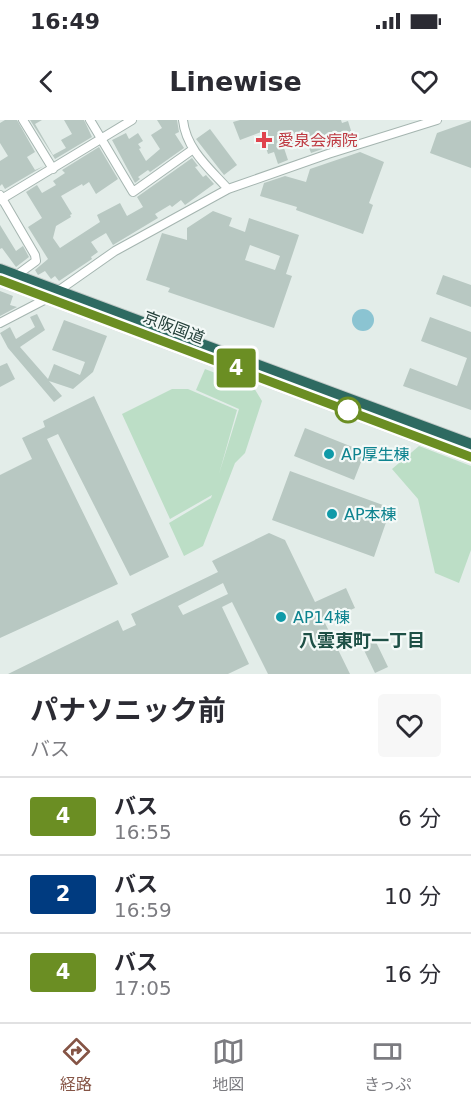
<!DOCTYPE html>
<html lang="ja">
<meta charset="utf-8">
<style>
:root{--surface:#fff;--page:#f7f7f7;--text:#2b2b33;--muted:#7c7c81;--line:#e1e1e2;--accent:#855445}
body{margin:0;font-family:"DejaVu Sans","Noto Sans JP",sans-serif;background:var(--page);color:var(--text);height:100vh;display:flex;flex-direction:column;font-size:22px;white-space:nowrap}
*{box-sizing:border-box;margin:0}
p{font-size:20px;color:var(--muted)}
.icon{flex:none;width:33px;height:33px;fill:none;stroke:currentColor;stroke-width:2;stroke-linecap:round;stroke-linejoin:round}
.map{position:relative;height:554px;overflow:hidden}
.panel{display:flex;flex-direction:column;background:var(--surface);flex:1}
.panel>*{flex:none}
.badge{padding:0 12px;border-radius:4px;font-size:21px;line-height:39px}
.map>.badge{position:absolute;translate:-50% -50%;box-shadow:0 0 0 3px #fff}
.round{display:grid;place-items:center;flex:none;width:63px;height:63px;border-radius:6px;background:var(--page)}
.headline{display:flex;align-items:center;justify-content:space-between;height:102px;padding:0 30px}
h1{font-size:28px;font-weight:700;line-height:45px}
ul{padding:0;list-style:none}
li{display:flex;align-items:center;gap:18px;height:78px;padding:0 30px;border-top:2px solid var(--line)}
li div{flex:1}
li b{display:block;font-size:22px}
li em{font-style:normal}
li .badge{min-width:66px;font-weight:700;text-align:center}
.status{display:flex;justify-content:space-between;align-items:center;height:42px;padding:0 30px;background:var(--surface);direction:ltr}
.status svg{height:16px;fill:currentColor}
header{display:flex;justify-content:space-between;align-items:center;height:78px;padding:0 30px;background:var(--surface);font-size:27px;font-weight:700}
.menu{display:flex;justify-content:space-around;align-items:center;height:84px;border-top:2px solid var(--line);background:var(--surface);font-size:16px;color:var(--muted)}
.menu a{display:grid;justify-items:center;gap:3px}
.menu .on{color:var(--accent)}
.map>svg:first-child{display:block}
.green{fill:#bcdec6}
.water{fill:#8bc4d2}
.building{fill:#b8c8c2;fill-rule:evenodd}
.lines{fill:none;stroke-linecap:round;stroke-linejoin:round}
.minor-casing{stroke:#a5b5b0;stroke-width:10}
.highway-casing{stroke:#c1c9c7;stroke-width:14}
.minor{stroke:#fff;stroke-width:8}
.highway{stroke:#2e6a61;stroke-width:12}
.line-casing{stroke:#fff;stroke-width:14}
.line{stroke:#6b8e23;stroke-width:9}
.health-dot{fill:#e0444e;stroke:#f3f9f7;stroke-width:2}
.stop-dot{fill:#fff;stroke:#6b8e23;stroke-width:3}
.culture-dot{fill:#0f9aa8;stroke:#f3f9f7;stroke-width:2}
.labels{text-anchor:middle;stroke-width:4.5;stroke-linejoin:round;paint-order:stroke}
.health-label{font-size:16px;fill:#be3a42;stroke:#f3f9f7;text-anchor:start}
.street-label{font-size:16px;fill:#223e38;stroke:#f3f9f7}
.culture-label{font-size:16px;fill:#0d838f;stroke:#f3f9f7;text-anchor:start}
.neighbourhood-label{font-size:18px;font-weight:bold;fill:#1e5046;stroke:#f3f9f7}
</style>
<div class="status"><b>16:49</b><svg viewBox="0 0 49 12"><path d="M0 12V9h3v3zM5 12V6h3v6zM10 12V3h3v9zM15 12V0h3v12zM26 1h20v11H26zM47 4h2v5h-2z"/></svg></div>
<header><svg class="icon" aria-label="back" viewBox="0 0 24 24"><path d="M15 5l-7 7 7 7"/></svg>Linewise<svg class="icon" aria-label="heart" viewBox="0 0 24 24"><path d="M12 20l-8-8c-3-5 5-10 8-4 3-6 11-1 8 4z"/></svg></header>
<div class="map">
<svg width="471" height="554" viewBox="0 0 471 554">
<rect width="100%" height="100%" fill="#e3ede9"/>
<path class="green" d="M205,249L254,268L262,281L245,333L235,343L203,426L184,436L169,403L211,378L212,375L170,399L122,294L172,269H188L237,290L219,354L239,289L196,270Z
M419,326L471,346V430L459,463L435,453L418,379L392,349Z"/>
<path class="water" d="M352 200a11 11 0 1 1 22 0a11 11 0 1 1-22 0Z"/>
<path class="building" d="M5,0H17L35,32L27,37L35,50L44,46L5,69L2,64L0,66V41L8,36L0,23V3Z
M30,0H42L35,4L53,35L66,28L61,20L72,14L64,0H84L92,17L55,39Z
M157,0H177L179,12L175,14L184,28L150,52L148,50L138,57L140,59L135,63L112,20L126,13L129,19L138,13L143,21L138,24L141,28L139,29L146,41L160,29L151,15L162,8Z
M240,0H341L342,3L348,1L353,17L347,18L348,20L311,33L306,20L284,28L288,40L278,44L274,32L268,34L261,12L240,20L233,2Z
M471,1V48L430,33L437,13Z
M210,9L237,45L224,55L196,19Z
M99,27L118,59L96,74L89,62L83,66L82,64L61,76L72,94L70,95L71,97L56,106L53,118L60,128L100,102L97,95L120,83L127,96L143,87L137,77L192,38L198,46L195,47L203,57L206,55L214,64L185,85L181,80L172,87L170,85L155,94L158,98L113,125L106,113L91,122L98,132L91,137L92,139L59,161L55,156L51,159L45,151L38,155L35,150L48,139L28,107L42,98L26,72L37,65L42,73L56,65L53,61L65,53L62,50Z
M360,32L384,42L369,83L373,85L363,114L296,90L297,87L260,76L264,63L285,56L306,62L310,49Z
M213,91L232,98L229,106L245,112L249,98L299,115L286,154L292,156L274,208L168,172L170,168L146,160L162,113L187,120V108ZM250,125L280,136L275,150L245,140Z
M0,105L16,131L23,126L29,137L16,147L2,128L0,129Z
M443,155L471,165V187L436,174Z
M0,171L13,176L10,185L17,187L0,196Z
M37,194L45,210L20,227L48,259L54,244L80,255L85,242L52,230L64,200L107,216L93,252L73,269L49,261L62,276L54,282L8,228L0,213L10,207L16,219L35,207L30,197Z
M430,197L471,212V290L403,266L410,248L457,266L467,238L421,221Z
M7,243L15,259L0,267V246Z
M94,276L169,437L130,456L58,314L47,319L118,464L0,518V355L32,339L22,318L45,307L43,301Z
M305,308L365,332L354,360L294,336Z
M290,351L391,388L374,437L272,400Z
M269,413L285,420L315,482L346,468L355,488L324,501L350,554H268L232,482L222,487L249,544L228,554H8L118,500L123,511L136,505L131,494L218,452L212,441ZM223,463L228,474L183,495L178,486Z
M375,520L388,547L375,553L362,526Z"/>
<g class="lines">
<g class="minor-casing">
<path id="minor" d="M23,0L53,49
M90,0L133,72L192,30
M183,0C186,29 209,48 228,69
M0,75L35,135L36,141L21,152L19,156
M0,80L132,0
M0,203L48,178L115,131L228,69L328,34L437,0"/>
</g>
<g class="highway-casing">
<path id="highway" d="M0,150L471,325
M0,160L471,337"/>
</g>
<use href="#minor" class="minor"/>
<use href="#highway" class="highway"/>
</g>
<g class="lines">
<g class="line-casing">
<path id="line" d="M0,160L471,337"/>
</g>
<use href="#line" class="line"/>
</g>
<path class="health-dot" d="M261 11h6v6h6v6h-6v6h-6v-6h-6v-6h6z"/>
<circle class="stop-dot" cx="348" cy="290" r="12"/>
<g class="culture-dot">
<circle cx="329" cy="334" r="6"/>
<circle cx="332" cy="394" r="6"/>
<circle cx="281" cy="497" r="6"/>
</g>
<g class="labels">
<g class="health-label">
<text x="278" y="26">愛泉会病院</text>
</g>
<g class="street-label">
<text transform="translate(174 207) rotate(21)" y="6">京阪国道</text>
</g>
<g class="culture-label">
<text x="341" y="340">AP厚生棟</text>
<text x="344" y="400">AP本棟</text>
<text x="293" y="503">AP14棟</text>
</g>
<g class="neighbourhood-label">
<text x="362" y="527">八雲東町一丁目</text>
</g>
</g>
</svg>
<b class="badge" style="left:236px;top:248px;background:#6b8e23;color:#fff">4</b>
</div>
<section class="panel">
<div class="headline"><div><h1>パナソニック前</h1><p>バス</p></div><a class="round"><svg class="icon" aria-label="heart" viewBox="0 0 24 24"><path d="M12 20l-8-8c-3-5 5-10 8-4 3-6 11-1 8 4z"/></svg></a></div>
<ul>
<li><span class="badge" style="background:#6b8e23;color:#fff">4</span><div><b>バス</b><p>16:55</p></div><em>6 分</em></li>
<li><span class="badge" style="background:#003b80;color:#fff">2</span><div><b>バス</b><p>16:59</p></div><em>10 分</em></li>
<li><span class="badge" style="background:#6b8e23;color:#fff">4</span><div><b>バス</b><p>17:05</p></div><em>16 分</em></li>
</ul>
</section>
<nav class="menu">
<a class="on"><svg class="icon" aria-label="directions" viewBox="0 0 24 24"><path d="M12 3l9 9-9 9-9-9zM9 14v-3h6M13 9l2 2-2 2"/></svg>経路</a>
<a><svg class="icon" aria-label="map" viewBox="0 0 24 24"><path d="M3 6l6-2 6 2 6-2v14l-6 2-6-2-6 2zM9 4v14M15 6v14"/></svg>地図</a>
<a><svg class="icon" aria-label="tickets" viewBox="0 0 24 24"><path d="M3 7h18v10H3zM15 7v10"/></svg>きっぷ</a>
</nav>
